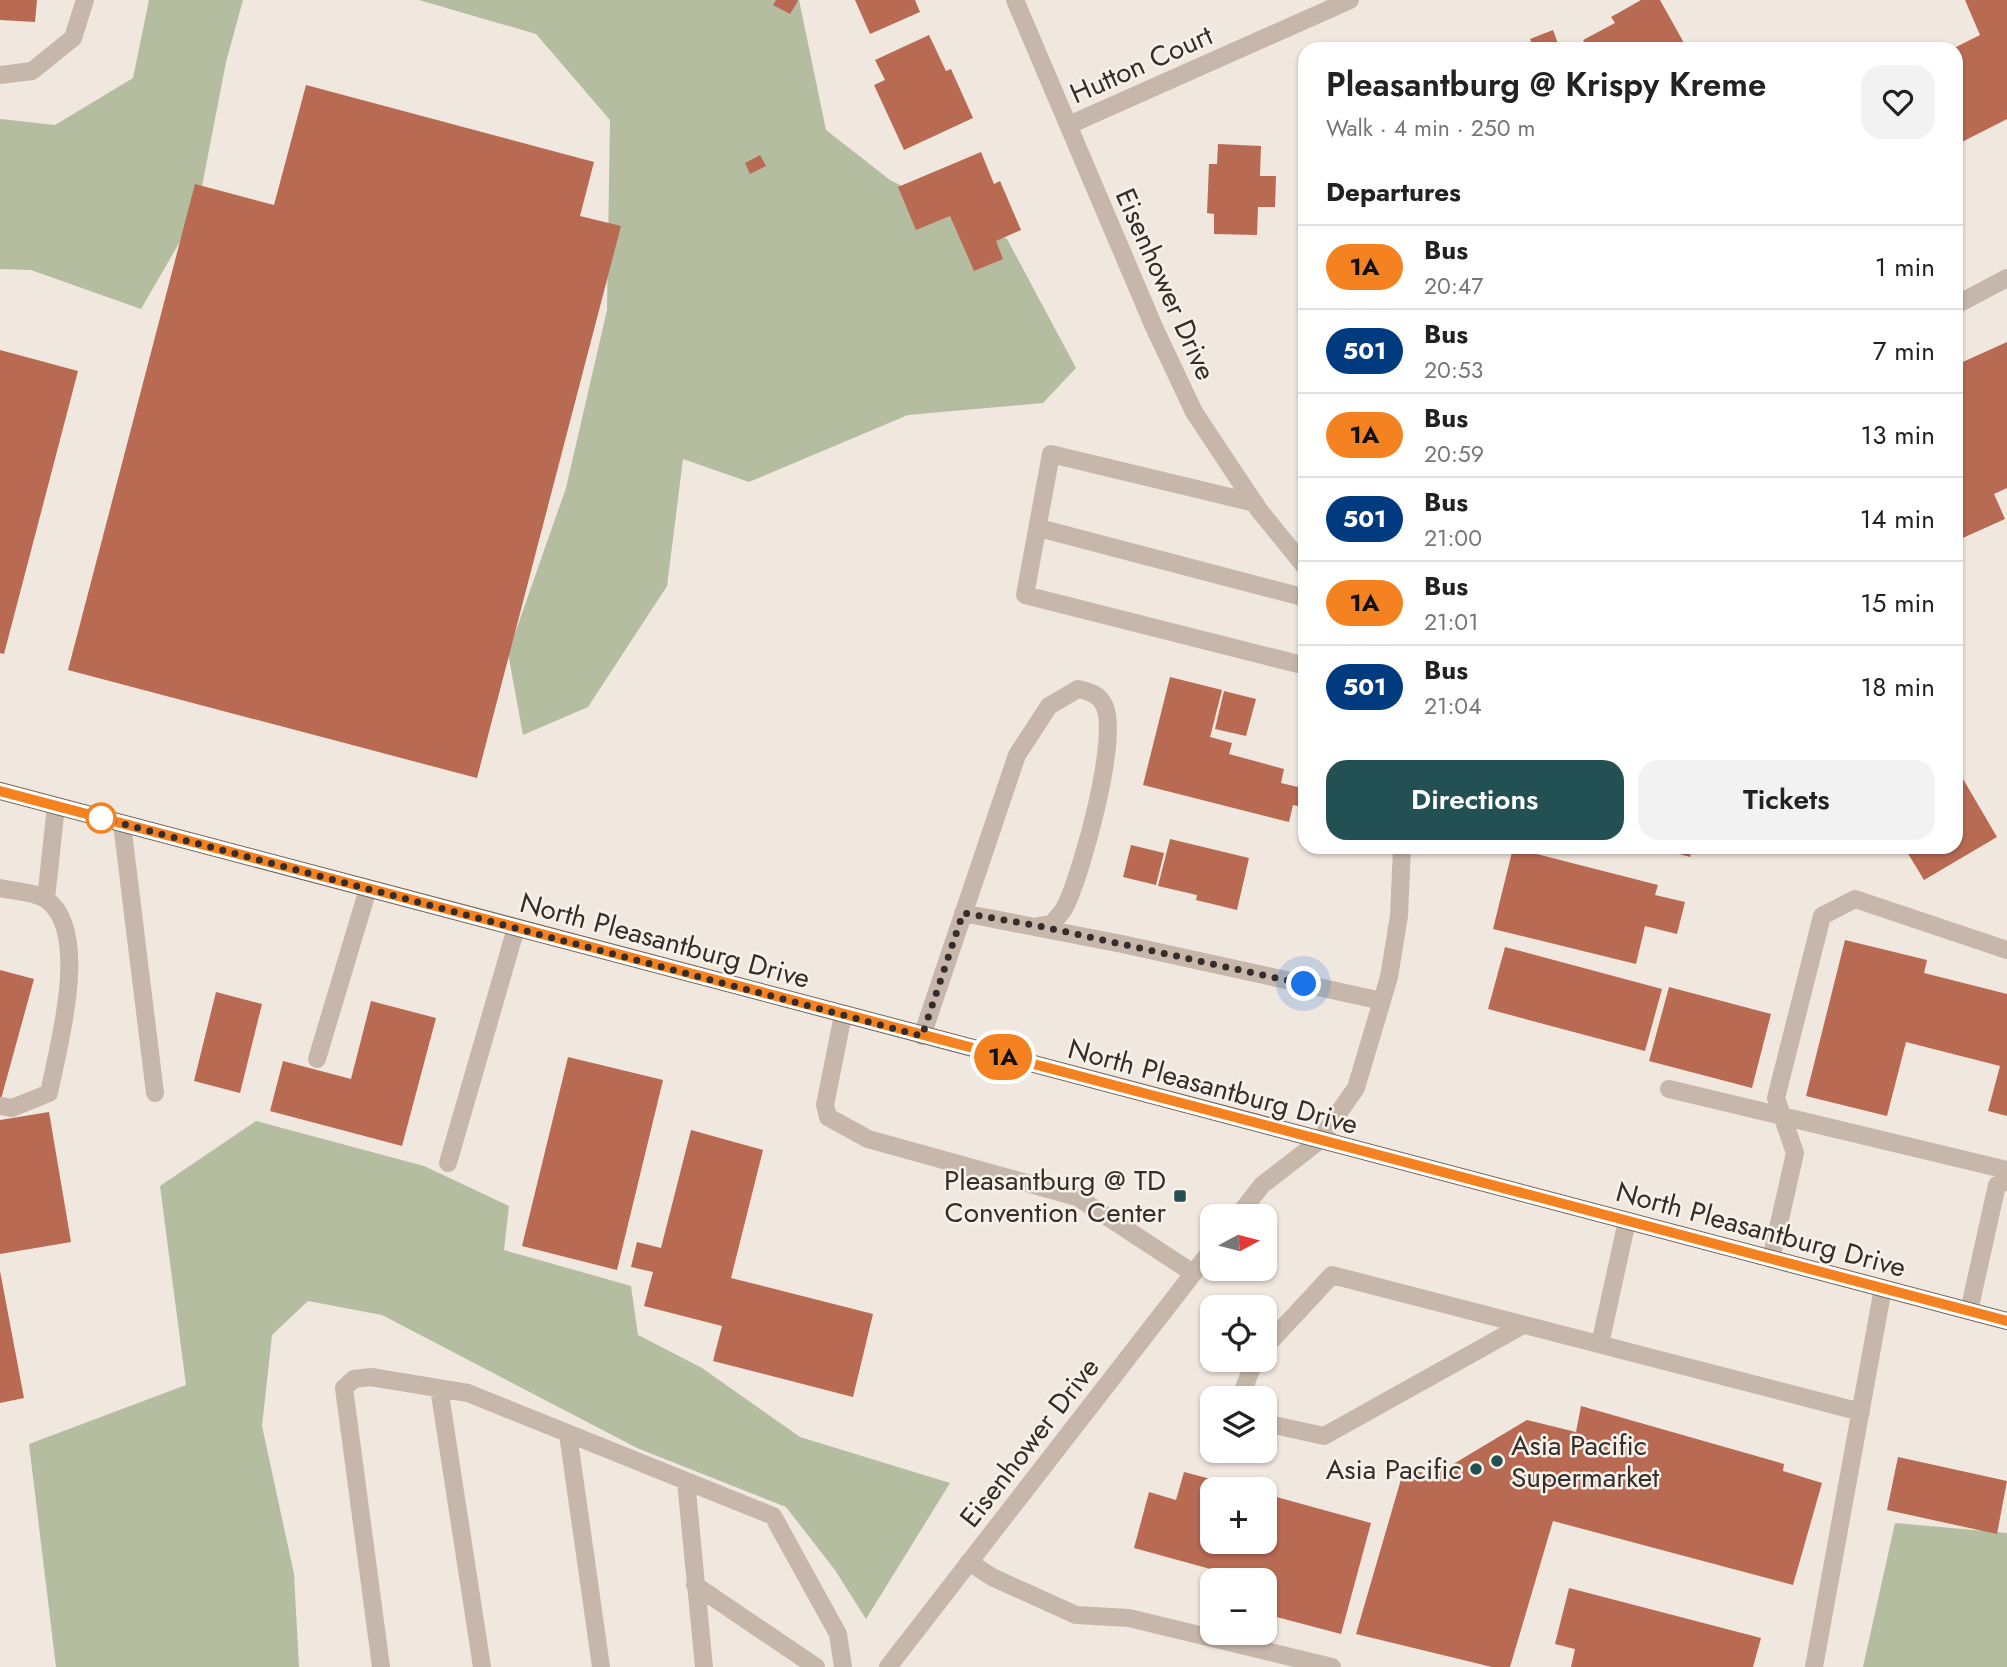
<!DOCTYPE html>
<meta charset="utf-8">
<style>
:root{--surface:#fff;--page:#f2f2f2;--text:#222;--muted:#767676;--line:#e0e0e0;--accent:#235052}
body{margin:0;font-family:Jost,sans-serif;background:var(--page);color:var(--text);height:100vh;display:flex;flex-direction:column;font-size:26px;white-space:nowrap}
*{box-sizing:border-box;margin:0}
p{font-size:23px;color:var(--muted)}
.icon{flex:none;width:38px;height:38px;fill:none;stroke:currentColor;stroke-width:2;stroke-linecap:round;stroke-linejoin:round}
.map{position:relative;flex:1;overflow:hidden}
.details{position:absolute;left:1298px;top:42px;width:665px;height:812px;display:flex;flex-direction:column;background:var(--surface);border-radius:21px;box-shadow:0 2px 5px #0004}
.details>*{flex:none}
.badge{padding:0 14px;border-radius:23px;font-size:24px;line-height:46px}
.needle{width:46px;rotate:83deg}
.fabs{position:absolute;left:1200px;top:1204px;display:grid;gap:14px}
.fabs a{display:grid;place-items:center;width:77px;height:77px;border-radius:14px;background:var(--surface);box-shadow:0 2px 5px #0004;font-size:35px}
.you{position:absolute;width:35px;height:35px;margin:-18px;border:5px solid #fff;border-radius:50%;background:#1a73e8;box-shadow:0 0 0 10px #1a73e833}
.map>.badge{position:absolute;translate:-50% -50%;box-shadow:0 0 0 4px #fff}
h2{padding:0 28px;font-size:26px;line-height:63px}
.round{display:grid;place-items:center;flex:none;width:74px;height:74px;border-radius:21px;background:var(--page)}
.overview{display:flex;align-items:center;justify-content:space-between;height:119px;padding:0 28px}
h1{font-size:33px;font-weight:600;line-height:52px}
.cta{display:flex;gap:14px;margin-top:auto;padding:14px 28px}
.cta a{flex:1;height:80px;border-radius:21px;background:var(--accent);color:#fff;font-size:28px;font-weight:600;line-height:80px;text-align:center}
.cta a+a{background:var(--page);color:var(--text)}
ul{padding:0;list-style:none}
li{display:flex;align-items:center;gap:21px;height:84px;padding:0 28px;border-top:2px solid var(--line)}
li div{flex:1}
li b{display:block;font-size:26px}
li em{font-style:normal}
li .badge{min-width:77px;font-weight:700;text-align:center}
.map>svg:first-child{display:block}
.green{fill:#b4bd9f}
.building{fill:#b96a53}
.lines{fill:none;stroke-linecap:round;stroke-linejoin:round}
.lane{stroke:#c7b7ab;stroke-width:18}
.street{stroke:#c7b7ab;stroke-width:18}
.primary{stroke:#75645c;stroke-width:18}
.line-casing{stroke:#fff;stroke-width:16}
.line{stroke:#f58220;stroke-width:10}
.walk{stroke:#352d29;stroke-width:7;stroke-dasharray:0 12.6}
.stop-dot{fill:#fff;stroke:#f58220;stroke-width:3.5}
.poi-dot{fill:#235052;stroke:#f8f1ea;stroke-width:2.5}
.labels{text-anchor:middle;stroke-width:5;stroke-linejoin:round;paint-order:stroke}
.street-label{font-size:28px;fill:#352d29;stroke:#f8f1ea}
.poi-label{font-size:28px;fill:#352d29;stroke:#f8f1ea;text-anchor:end}
</style>
<div class="map">
<svg width="2007" height="1667" viewBox="0 0 2007 1667">
<rect width="100%" height="100%" fill="#f0e7de"/>
<path class="green" d="M149,0H243L226,62L197,212L141,309L31,270L0,269V119L55,125L133,78Z
M419,0H799L826,130L890,180L1007,239L1076,368L1043,403L908,415L749,482L683,459L667,586L588,707L523,735L508,653L566,488L607,310L610,120L536,34Z
M256,1121L424,1166L509,1206L504,1250L631,1286L638,1335L702,1368L800,1437L950,1483L866,1619L835,1570L786,1507L637,1448L382,1315L308,1301L272,1335L262,1426L294,1574L299,1667H56L29,1444L186,1385L160,1186Z
M1895,1523L2007,1533V1667H1863Z"/>
<path class="building" d="M0,0H37L35,22L0,20Z
M776,0H796L798,1L790,14L773,5Z
M855,0H915L920,12L870,34Z
M1641,0H1660L1684,43L1673,49H1589L1583,40L1615,23L1611,17Z
M1965,0H2007V119L1956,145V47L1980,35Z
M1553,30L1560,49H1534L1530,39Z
M929,35L946,71L951,69L973,118L904,150L874,85L885,80L875,60Z
M306,85L594,162L580,216L621,226L477,778L68,670L195,184L274,205Z
M1218,144L1261,146L1260,176H1276L1275,207H1258L1257,235L1214,234V214L1207,213L1209,164H1217Z
M981,152L994,184L1000,181L1021,230L996,241L1003,259L974,271L950,216L916,230L898,187Z
M760,155L766,166L750,174L745,163Z
M2007,342V488L1994,494L2005,519L1956,541V365Z
M0,350L78,371L4,654L0,653Z
M1170,677L1222,690L1210,737L1232,743L1229,754L1284,769L1281,783L1306,789L1302,807L1293,805L1289,822L1143,785Z
M1224,691L1256,699L1246,736L1215,729Z
M1963,779L1997,837L1924,880L1904,847H1956V783Z
M1170,839L1249,858L1237,910L1196,900L1197,895L1158,886Z
M1131,845L1164,853L1156,885L1123,877Z
M1655,847H1692L1690,857Z
M1513,848L1658,885L1655,895L1685,902L1677,934L1645,926L1636,964L1493,929Z
M1845,940L1927,960L1924,973L2007,994V1116L1988,1111L2000,1066L1906,1042L1887,1116L1806,1096Z
M1505,947L1662,989L1645,1051L1488,1009Z
M0,970L34,979L1,1099H0Z
M1669,987L1771,1014L1752,1088L1649,1061Z
M216,992L262,1004L240,1093L194,1081Z
M371,1001L436,1018L402,1146L270,1111L283,1061L351,1079Z
M568,1057L663,1080L617,1270L522,1246Z
M49,1112L71,1242L0,1254V1120Z
M691,1130L763,1150L731,1278L873,1314L853,1397L713,1361L722,1326L644,1306L653,1272L631,1267L637,1242L661,1248Z
M0,1271L24,1398L0,1403Z
M1581,1406L1784,1464L1783,1471L1822,1483L1793,1585L1553,1521L1510,1667H1492L1356,1634L1404,1469L1435,1475L1527,1420L1576,1432Z
M1898,1457L2007,1481L1997,1534L1887,1510Z
M1184,1472L1245,1488L1213,1489V1542H1265V1494L1371,1523L1341,1634L1265,1614V1580H1213V1599L1207,1598L1214,1570L1134,1548L1149,1492L1176,1500Z
M1569,1588L1761,1638L1753,1667H1571L1575,1649L1555,1644Z"/>
<g class="lines">
<path class="lane" d="M0,75L32,71L73,38L85,0
M1255,503L1051,454L1025,595L1306,666
M1039,528L1306,598
M122,824L155,1093
M0,888C13,891 37,892 47,900C91,933 58,1047 49,1093L12,1108L0,1106
M46,899L56,806
M963,913L1122,944L1382,1001
M843,1015L825,1105L828,1117L868,1139L1077,1197L1193,1273
M922,1036L1017,755L1049,706L1078,689C1088,691 1099,694 1104,705C1120,736 1082,873 1065,907C1062,913 1056,918 1052,924L1039,926
M317,1059L368,889
M1669,1089L2007,1170
M448,1163L516,928
M1771,1259L1795,1153L1776,1098L1822,916L1855,899L2007,950
M1969,1311L1997,1185L2007,1181
M1600,1344L1627,1221
M1265,1347L1332,1275L1861,1412
M439,1388L482,1667
M1240,1398L1255,1360
M1265,1423L1324,1436L1523,1325
M568,1434L601,1667
M686,1481L704,1667
M969,1562L992,1577L1076,1615L1129,1618L1332,1667
M695,1585L816,1667
M381,1667L344,1388L354,1379L371,1377L468,1393L773,1516L838,1634L843,1667
M1814,1667L1883,1288"/>
<path class="street" d="M1015,0L1154,327L1194,412L1259,510L1306,568
M1069,125L1350,0
M1956,305L2007,278
M1238,1216L1262,1185L1319,1141L1356,1088L1389,977L1399,916L1402,847
M888,1667L1213,1248"/>
<path class="primary" d="M0,791L2007,1321"/>
</g>
<g class="lines">
<g class="line-casing">
<path id="line" d="M0,791L2007,1321"/>
</g>
<use href="#line" class="line"/>
<path class="walk" d="M101,818L922,1036L963,913L1039,926L1304,984"/>
</g>
<circle class="stop-dot" cx="101" cy="818" r="14"/>
<g class="poi-dot">
<rect x="1173" y="1189" width="14" height="14" rx="3.5"/>
<circle cx="1497" cy="1461" r="7"/>
<circle cx="1476" cy="1469" r="7"/>
</g>
<g class="labels">
<g class="street-label">
<text transform="translate(1141 64) rotate(-24)" y="10">Hutton Court</text>
<text transform="translate(1166 284) rotate(66)" y="10">Eisenhower Drive</text>
<text transform="translate(665 940) rotate(15)" y="10">North Pleasantburg Drive</text>
<text transform="translate(1213 1086) rotate(15)" y="10">North Pleasantburg Drive</text>
<text transform="translate(1761 1229) rotate(15)" y="10">North Pleasantburg Drive</text>
<text transform="translate(1029 1442) rotate(-52)" y="10">Eisenhower Drive</text>
</g>
<g class="poi-label">
<text x="1166" y="1190">Pleasantburg @ TD<tspan x="1166" dy="32">Convention Center</tspan></text>
<text x="1511" y="1455" text-anchor="start">Asia Pacific<tspan x="1511" dy="32">Supermarket</tspan></text>
<text x="1462" y="1479">Asia Pacific</text>
</g>
</g>
</svg>
<div class="fabs">
<a><svg class="needle" viewBox="-14 -14 28 28"><path d="M0-13l5 13h-10z" fill="#e53935"/><path d="M0 13l5-13h-10z" fill="#767676"/></svg></a>
<a><svg class="icon" aria-label="locate" viewBox="0 0 24 24"><circle cx="12" cy="12" r="6"/><path d="M12 2v4M12 18v4M2 12h4M18 12h4"/></svg></a>
<a><svg class="icon" aria-label="layers" viewBox="0 0 24 24"><path d="M12 4l9 5-9 5-9-5zM3 14l9 5 9-5"/></svg></a>
<a>+</a>
<a>−</a>
</div>
<div class="you" style="left:1304px;top:984px"></div>
<b class="badge" style="left:1003px;top:1057px;background:#f58220;color:#111">1A</b>
<section class="details">
<div class="overview"><div><h1>Pleasantburg @ Krispy Kreme</h1><p>Walk · 4 min · 250 m</p></div><a class="round"><svg class="icon" aria-label="heart" viewBox="0 0 24 24"><path d="M12 20l-8-8c-3-5 5-10 8-4 3-6 11-1 8 4z"/></svg></a></div>
<h2>Departures</h2>
<ul>
<li><span class="badge" style="background:#f58220;color:#111">1A</span><div><b>Bus</b><p>20:47</p></div><em>1 min</em></li>
<li><span class="badge" style="background:#003b80;color:#fff">501</span><div><b>Bus</b><p>20:53</p></div><em>7 min</em></li>
<li><span class="badge" style="background:#f58220;color:#111">1A</span><div><b>Bus</b><p>20:59</p></div><em>13 min</em></li>
<li><span class="badge" style="background:#003b80;color:#fff">501</span><div><b>Bus</b><p>21:00</p></div><em>14 min</em></li>
<li><span class="badge" style="background:#f58220;color:#111">1A</span><div><b>Bus</b><p>21:01</p></div><em>15 min</em></li>
<li><span class="badge" style="background:#003b80;color:#fff">501</span><div><b>Bus</b><p>21:04</p></div><em>18 min</em></li>
</ul>
<div class="cta"><a>Directions</a><a>Tickets</a></div>
</section>
</div>
